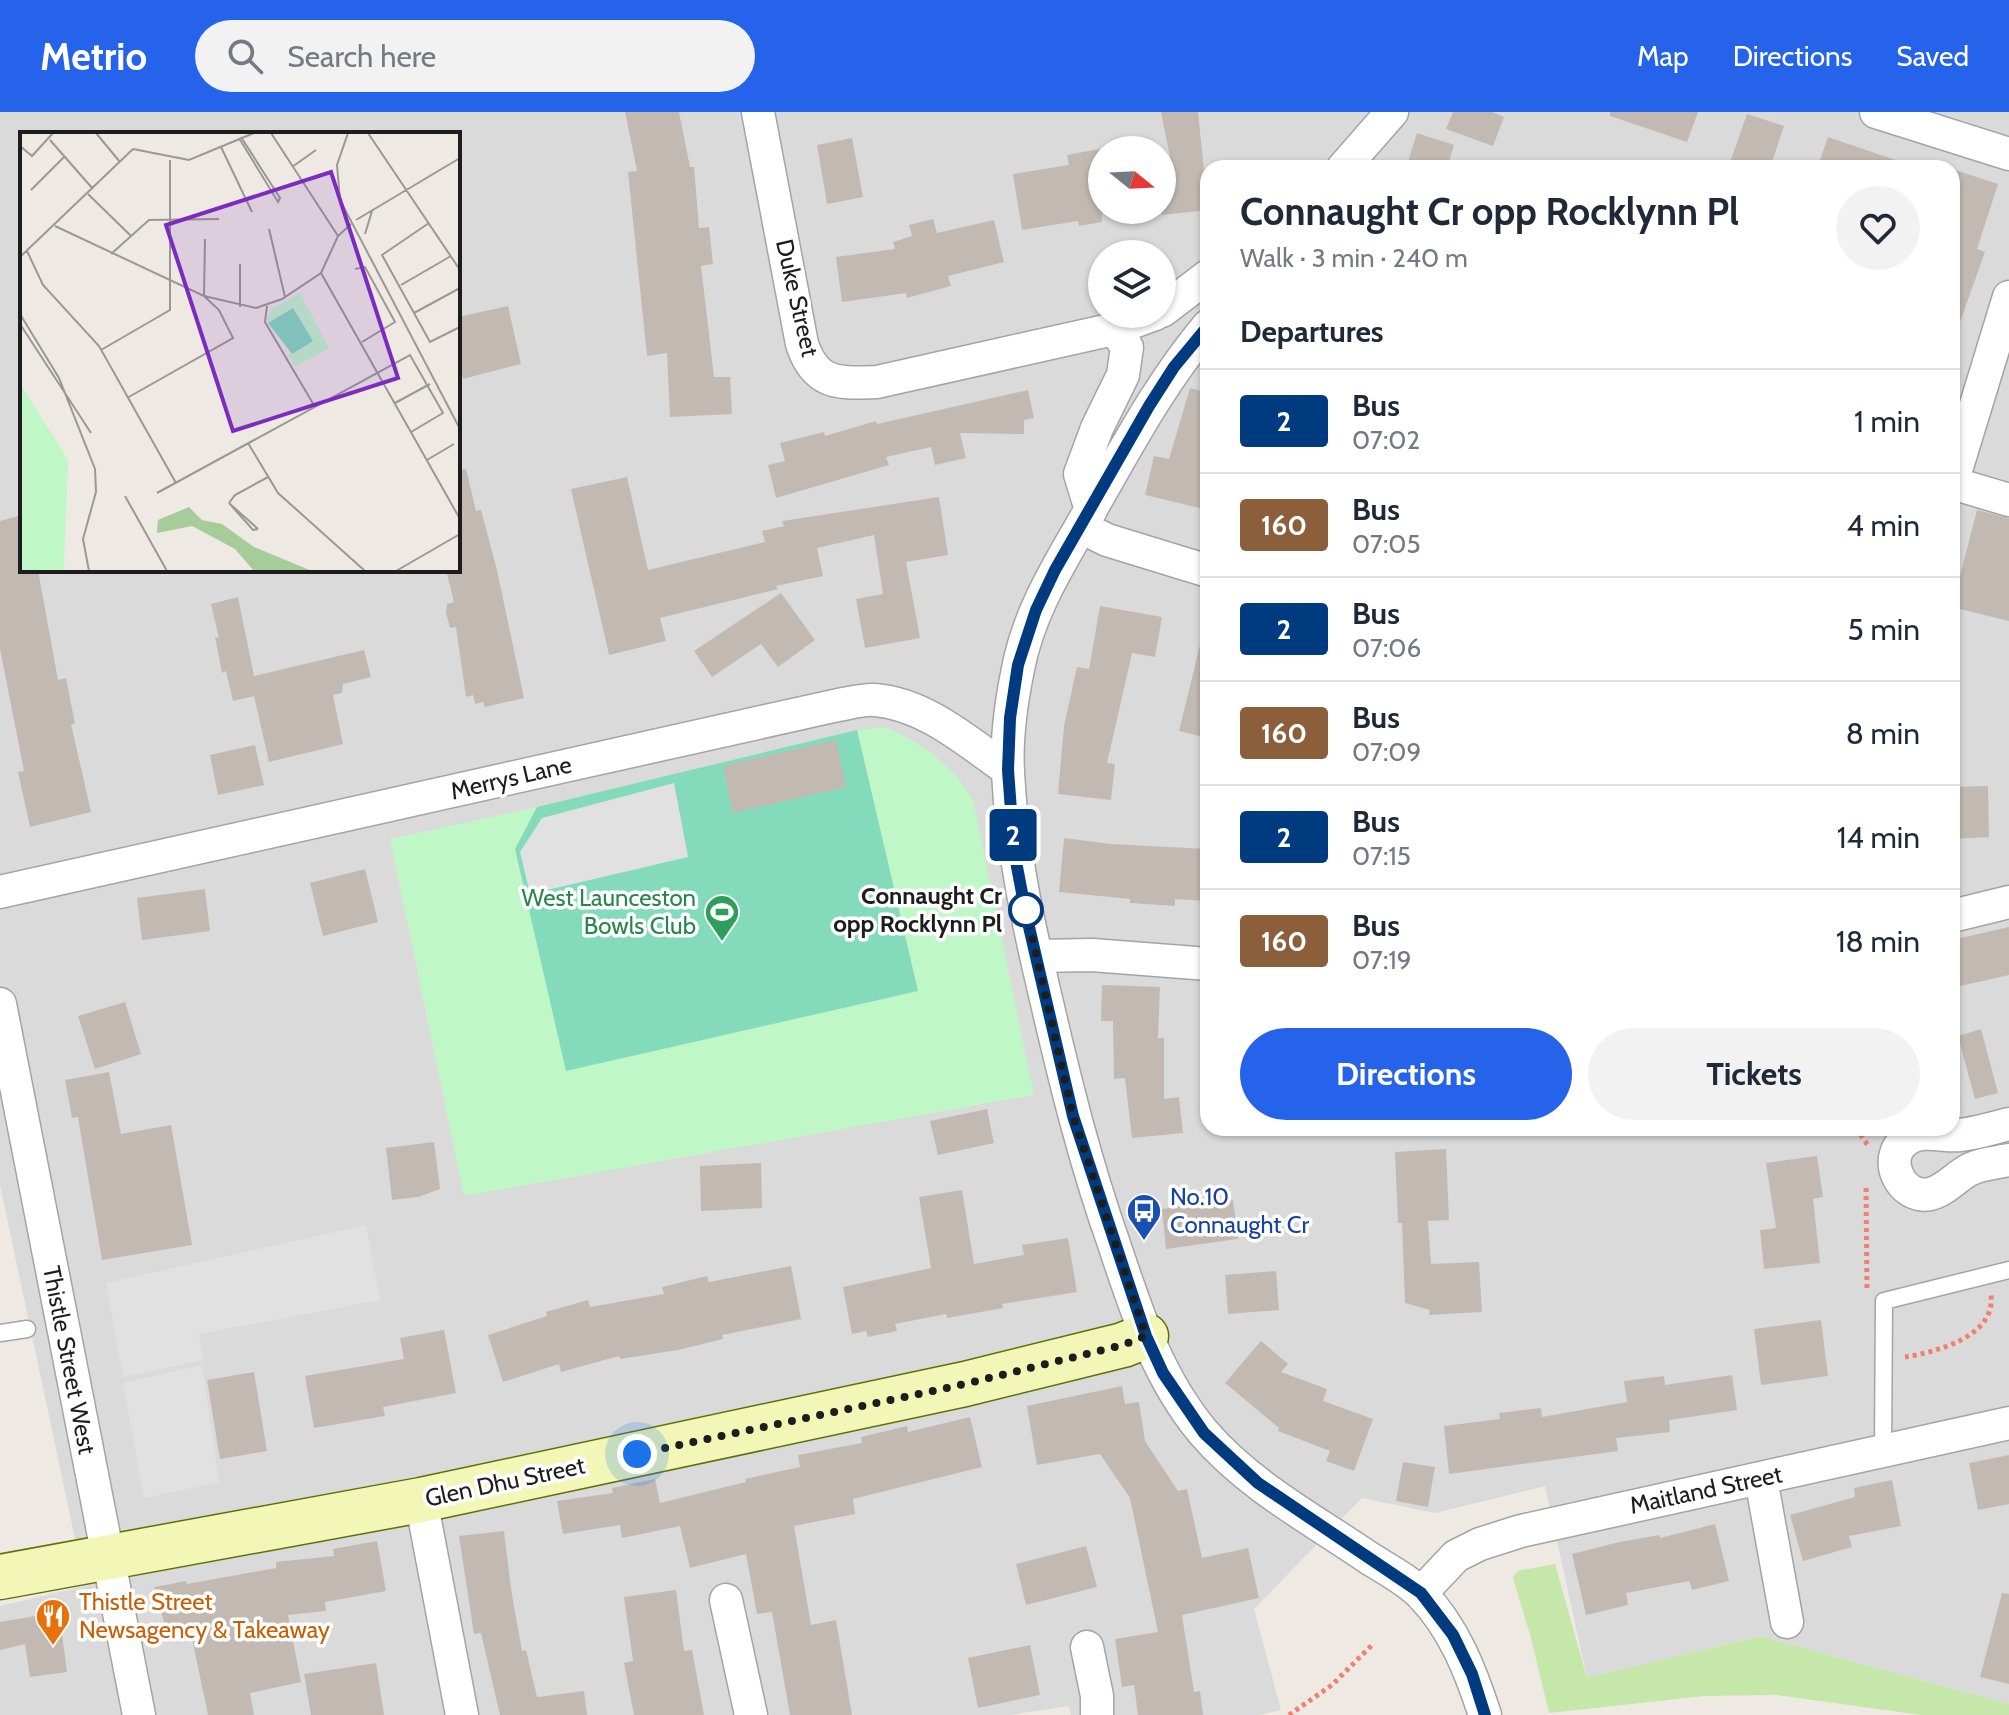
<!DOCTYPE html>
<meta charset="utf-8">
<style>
:root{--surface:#fff;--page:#f2f2f3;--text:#1f2937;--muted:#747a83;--line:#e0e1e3;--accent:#2563eb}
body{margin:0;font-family:Cabin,sans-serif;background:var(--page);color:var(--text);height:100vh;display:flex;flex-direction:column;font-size:30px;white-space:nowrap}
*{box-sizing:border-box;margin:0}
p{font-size:26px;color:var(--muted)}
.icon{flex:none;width:44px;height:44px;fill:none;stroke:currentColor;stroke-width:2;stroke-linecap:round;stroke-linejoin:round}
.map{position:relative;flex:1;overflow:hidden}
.drawer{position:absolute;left:1200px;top:48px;width:760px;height:976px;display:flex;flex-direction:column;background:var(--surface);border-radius:24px;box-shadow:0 2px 6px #0004}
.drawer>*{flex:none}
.badge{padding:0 16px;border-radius:6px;font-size:28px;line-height:52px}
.needle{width:52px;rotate:108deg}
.controls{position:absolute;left:1088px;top:24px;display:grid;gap:16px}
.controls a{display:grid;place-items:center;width:88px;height:88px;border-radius:50%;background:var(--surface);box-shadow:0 2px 6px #0004;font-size:40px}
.you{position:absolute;width:40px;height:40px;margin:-20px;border:6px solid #fff;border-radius:50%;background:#1a73e8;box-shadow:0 0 0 12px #1a73e833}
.map>.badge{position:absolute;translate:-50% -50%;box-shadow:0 0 0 4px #fff}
h2{padding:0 40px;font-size:30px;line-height:72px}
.round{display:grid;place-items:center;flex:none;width:84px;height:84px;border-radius:42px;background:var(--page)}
.overview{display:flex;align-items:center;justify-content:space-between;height:136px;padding:0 40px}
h1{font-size:38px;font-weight:800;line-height:60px}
.action{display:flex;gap:16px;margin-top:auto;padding:16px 40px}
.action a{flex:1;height:92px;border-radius:48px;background:var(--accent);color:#fff;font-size:32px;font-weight:800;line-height:92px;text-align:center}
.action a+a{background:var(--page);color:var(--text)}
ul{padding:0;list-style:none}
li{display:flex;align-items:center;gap:24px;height:104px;padding:0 40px;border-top:2px solid var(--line)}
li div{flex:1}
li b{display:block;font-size:30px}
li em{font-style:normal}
li .badge{min-width:88px;font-weight:700;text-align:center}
header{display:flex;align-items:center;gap:48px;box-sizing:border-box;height:112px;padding:0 40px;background:var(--accent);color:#fff}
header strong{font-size:38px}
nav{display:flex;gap:44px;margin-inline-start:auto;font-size:28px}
.search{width:560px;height:72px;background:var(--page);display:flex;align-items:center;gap:20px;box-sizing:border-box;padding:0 28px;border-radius:44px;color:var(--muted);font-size:30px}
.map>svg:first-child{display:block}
.residential{fill:#dbdada;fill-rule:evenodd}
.grass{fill:#c6e7aa}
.park{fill:#c0f7c7}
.pitch{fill:#83dbbc}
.parking{fill:#e1e1e1}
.building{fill:#c2bab2}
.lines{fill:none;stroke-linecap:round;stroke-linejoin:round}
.lane-casing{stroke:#a4a4a4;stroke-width:19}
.street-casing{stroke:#a4a4a4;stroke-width:35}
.secondary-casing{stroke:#616f08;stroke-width:47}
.path{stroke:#f57f6d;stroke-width:5;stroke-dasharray:4 4;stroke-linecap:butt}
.lane{stroke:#fff;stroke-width:16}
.street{stroke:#fff;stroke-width:32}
.secondary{stroke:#f2f7b8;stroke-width:44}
.line-casing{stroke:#fff;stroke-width:18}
.line{stroke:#003b80;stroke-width:12}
.walk{stroke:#1d1d1d;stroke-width:8;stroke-dasharray:0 14.4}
.stop-dot{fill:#fff;stroke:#003b80;stroke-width:4}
.labels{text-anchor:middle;stroke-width:7;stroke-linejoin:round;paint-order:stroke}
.street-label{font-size:24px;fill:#1d1d1d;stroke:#fff}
.stop-label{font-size:24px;font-weight:bold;fill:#1d1d1d;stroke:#fff;text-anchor:end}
.leisure-label{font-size:24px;fill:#27864d;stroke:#fff;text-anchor:end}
.transit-label{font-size:24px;fill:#164399;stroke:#fff;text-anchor:start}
.food-label{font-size:24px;fill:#c56008;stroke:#fff;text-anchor:start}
.inset-road{fill:none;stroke:#9a9894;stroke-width:2}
.view{fill:#7b2cbf;fill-opacity:0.15;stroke:#7b2cbf;stroke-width:4}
.inset-edge{fill:none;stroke:#1d1d1d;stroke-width:4}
</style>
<header>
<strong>Metrio</strong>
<div class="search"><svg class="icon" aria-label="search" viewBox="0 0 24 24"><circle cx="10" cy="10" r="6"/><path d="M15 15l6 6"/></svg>Search here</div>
<nav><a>Map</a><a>Directions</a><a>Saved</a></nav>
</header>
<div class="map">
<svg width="2009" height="1603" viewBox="0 0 2009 1603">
<rect width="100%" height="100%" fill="#eeeae3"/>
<path class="residential" d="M0,0H2009V1592L1760,1524L1587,1566L1545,1374L1435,1401L1362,1386L1254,1497L1281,1598L1259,1603H1071L1069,1594L1010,1603H0V1494L85,1474L0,1073ZM22,22H458V458H22ZM1102,38H1162V98H1102ZM1208,56H1952V1016H1208ZM1102,142H1162V202H1102Z"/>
<path class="grass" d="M1555,1452L1587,1566L1760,1524L2009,1592V1603H1921L1777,1583L1704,1584L1549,1601L1531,1526L1513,1466L1517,1459Z"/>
<path class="park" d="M885,615C922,631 952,653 973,688L1034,983L464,1084L390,727L537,695L515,737L918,879L857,618Z"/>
<path class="pitch" d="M857,618L918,879L566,959L515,737L537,695Z"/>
<path class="parking" d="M674,671L688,745L530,782L520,740L542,706Z
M366,1113L380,1188L199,1222L203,1248L123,1265L106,1171Z
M202,1253L219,1370L144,1386L123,1271Z"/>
<path class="building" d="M625,0H679L690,55H694L699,116L709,115L713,152L701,154L714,265H730L732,302L670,305L667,241L647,244L628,60L637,59Z
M1161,0H1198L1208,98L1162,103V51L1171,50Z
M1453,0H1492L1504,5L1493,34L1446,17Z
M1610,0H1698L1687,30L1610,4Z
M1747,2L1784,14L1770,56H1728Z
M1417,21L1454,33L1447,56H1406Z
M1828,25L1907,52V56H1817Z
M852,26L863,85L827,92L817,33Z
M1099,37L1102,57V110L1079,114L1078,109L1022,118L1013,62L1069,53L1067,43Z
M1952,57L1998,72L1977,137L1985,140L1955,224H1952Z
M933,107L937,121L994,108L1004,150L948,164L951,174L907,186L906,181L842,190L836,145L895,137L893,130L912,124L909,113Z
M508,194L521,252L463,267L458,236V205Z
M1190,276L1208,281V398L1145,383L1154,344L1169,347Z
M1028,278L1034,306L1024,308V322L960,321L966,346L935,353L931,335L886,345L889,353L776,386L768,353L785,349L780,331L824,320L825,324L876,309L877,312Z
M466,357L476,399L481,398L497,458L524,586L485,595L483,590L475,592L473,583L466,585L456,515L450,516L446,501L447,492L454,490L446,458H458V358Z
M627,365L648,458L765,430L762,419L784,414L782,409L939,385L948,443L906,450L920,526L865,536L856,487L883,482L874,423L817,436L823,464L776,474L778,477L660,506L666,529L609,543L571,377Z
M1977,398L2009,406V509L1952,495Z
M22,403V458H38L58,568L66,566L75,612H71L91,700L30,715L18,660L24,659L0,537V409Z
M781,481L815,528L778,555L761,532L712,565L694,539Z
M238,485L254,564L364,538L371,565L343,572L342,581L333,583L343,632L269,650L254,584L233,589L226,559L222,561L215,525L219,526L211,492Z
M1100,494L1162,505L1155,545L1132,541L1107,651L1115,652L1111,688L1058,682L1064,614L1077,555L1089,557Z
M1200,533L1208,534V626L1179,619Z
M836,628L846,675L733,701L723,654Z
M255,633L264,673L218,683L210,643Z
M1988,674L1989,725L1952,727V675Z
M1064,726L1111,732L1208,737V789L1175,787V794L1130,791V787L1059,780Z
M365,757L378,810L323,824L310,771Z
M205,777L210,819L142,828L137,786Z
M2009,815V863L1956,875L1952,860V828Z
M1102,873L1160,875L1158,926H1164V987L1179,985L1183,1021L1132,1026L1125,966L1114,967L1113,909H1101Z
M125,890L141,942L95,957L78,904Z
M1981,917L1998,981L1975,987L1958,924Z
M109,960L121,1022L171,1013L192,1133L102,1148L78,1005L72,1006L65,968Z
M987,997L994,1031L938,1043L930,1009Z
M434,1030L440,1077L418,1085L392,1088L386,1036Z
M1446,1037L1449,1108L1428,1109L1431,1152L1479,1150L1482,1200L1429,1203L1430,1198L1405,1191L1402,1111H1398L1395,1040Z
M1817,1044L1823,1085L1813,1087L1820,1151L1764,1157L1760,1118L1776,1116L1766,1051Z
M761,1051L762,1096L701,1099L700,1054Z
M962,1078L974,1152L1024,1143L1022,1133L1068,1126L1077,1180L1002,1192L1003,1196L947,1206L946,1202L895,1212L897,1219L868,1225L866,1219L852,1222L843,1175L931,1156L919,1085Z
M1233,1088L1238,1127L1166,1137L1162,1097Z
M791,1154L801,1207L722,1223L723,1227L678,1238L620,1247L619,1244L561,1260L559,1252L503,1270L488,1223L547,1204L546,1200L588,1188L590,1195L664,1182L662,1175L707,1164L709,1170Z
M1276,1159L1279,1198L1228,1202L1225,1163Z
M1821,1208L1828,1264L1761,1273L1754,1217Z
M444,1218L456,1281L383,1295L385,1304L314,1316L305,1264L404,1247L400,1226Z
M1261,1229L1288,1252L1281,1260L1327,1277L1323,1289L1373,1307L1354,1359L1326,1349L1330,1339L1278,1319L1279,1316L1225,1271Z
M254,1260L267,1339L220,1347L207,1268Z
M1732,1263L1737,1298L1669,1308L1670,1320L1616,1326L1618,1339L1449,1362L1444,1314L1500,1307L1499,1301L1541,1296L1542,1305L1627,1290L1624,1269L1664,1264L1665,1273Z
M1122,1274L1125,1292L1139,1290L1145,1329L1178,1379L1187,1377L1202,1446L1248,1436L1259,1486L1182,1503L1194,1580L1200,1579L1203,1603H1138L1134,1573L1122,1575L1115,1527L1158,1520L1130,1386L1100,1342L1037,1353L1027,1294Z
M970,1305L982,1355L853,1387L855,1402L794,1414L811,1513L836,1508L852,1603H790L772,1500L757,1502L746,1442L690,1456L680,1414L622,1426L620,1413L563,1422L557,1389L613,1381L612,1376L655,1367L660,1391L746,1370L745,1367L800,1355L798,1343L862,1331L861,1325L907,1314L908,1320Z
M2009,1343V1392L1978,1398L1969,1351Z
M1403,1350L1435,1355L1428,1395L1396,1389Z
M1892,1368L1901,1414L1849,1424L1852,1435L1803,1449L1790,1403L1855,1385L1854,1376Z
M1715,1412L1729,1469L1692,1478L1689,1469L1626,1481L1628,1493L1586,1503L1572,1442L1619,1430L1660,1423V1426Z
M504,1419L511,1477L522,1539L526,1538L537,1585L584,1579L587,1603H500L481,1521L474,1522L459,1424Z
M377,1429L386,1479L325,1490L326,1499L288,1503L301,1570L250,1581L254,1603H208L190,1517L167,1521L154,1475L186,1469L187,1472L276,1456V1450L334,1444L333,1437Z
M1086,1434L1097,1475L1026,1493L1016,1452Z
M676,1478L684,1539L692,1538L704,1603H634L624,1551L633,1549L624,1485Z
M2002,1481L2009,1482V1572L1980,1565Z
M59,1500L67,1560L30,1565L25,1532L0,1538V1510Z
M1030,1533L1040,1583L978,1596L968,1546Z
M376,1551L384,1603H311L304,1562Z"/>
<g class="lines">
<g class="lane-casing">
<path id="lane" d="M0,1221L27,1217
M1883,1339L1884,1189L2009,1158"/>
</g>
<g class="street-casing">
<path id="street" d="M758,0L802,232C816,274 839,271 877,270L1114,217L1155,202
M1876,0L2009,42
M1343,56L1392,0
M1162,199L1208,164
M1208,214C1159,273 1129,331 1091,397C1062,448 1029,498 1018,557C1011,591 1006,627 1008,661C1012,740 1029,815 1047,891C1066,973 1086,1053 1114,1132C1136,1198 1157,1265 1203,1320C1248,1373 1312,1407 1369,1446C1386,1457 1408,1468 1422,1483C1454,1516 1471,1560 1485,1603
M1952,371L2009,185
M1952,371L2009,388
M1091,398L1080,362L1097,316L1123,263L1127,235L1114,217
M1081,415L1107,428L1208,459
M0,780L838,593C850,591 863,587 875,588C925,592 968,630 1008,658
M1952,804L2009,790
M1036,844L1092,843L1208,852
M0,892L139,1603
M2009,1012C1993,1016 1977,1021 1960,1023C1942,1025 1922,1016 1906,1028C1881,1046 1901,1088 1930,1082C1944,1079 1955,1066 1967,1059C1979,1052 1995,1051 2009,1048
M1761,1367L1787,1510
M421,1388L462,1603
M1421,1481L1456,1444L1480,1432L1521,1419L2009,1311
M726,1488L751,1603
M1087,1535L1097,1584V1603"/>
</g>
<g class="secondary-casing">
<path id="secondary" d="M0,1465L421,1388L965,1272L1123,1233L1146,1224"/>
</g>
<path class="path" d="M1952,981L1960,993
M1856,1016L1869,1035
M1866,1076L1867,1179
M1905,1245C1937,1240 1996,1224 1991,1183
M1289,1603L1332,1573L1374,1531"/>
<use href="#lane" class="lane"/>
<use href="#street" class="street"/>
<use href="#secondary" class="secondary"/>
</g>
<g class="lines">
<g class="line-casing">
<path id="line" d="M1208,214L1174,255L1149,294L1055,458L1036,498L1018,553L1010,606L1008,658L1014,739L1026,802L1073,1004L1146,1224L1163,1261L1204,1321L1258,1371L1421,1481L1453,1523L1472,1562L1485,1603"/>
</g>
<use href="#line" class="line"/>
<path class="walk" d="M637,1342L965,1272L1123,1233L1146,1224L1073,1004L1026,798"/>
</g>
<defs>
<g id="stadium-pin" transform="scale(1.8)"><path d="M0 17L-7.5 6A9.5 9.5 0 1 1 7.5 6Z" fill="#2e9e5b" stroke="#fff"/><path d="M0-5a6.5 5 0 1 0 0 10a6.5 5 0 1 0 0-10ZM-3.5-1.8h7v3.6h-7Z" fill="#fff"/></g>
<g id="bus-pin" transform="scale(1.8)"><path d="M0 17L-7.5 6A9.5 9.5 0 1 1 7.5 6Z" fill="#1a4fb4" stroke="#fff"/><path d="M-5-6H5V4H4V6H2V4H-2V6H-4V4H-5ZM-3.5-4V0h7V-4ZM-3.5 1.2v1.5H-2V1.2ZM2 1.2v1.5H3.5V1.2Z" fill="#fff"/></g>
<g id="restaurant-pin" transform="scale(1.8)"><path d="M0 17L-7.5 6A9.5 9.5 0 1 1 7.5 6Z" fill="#e8710a" stroke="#fff"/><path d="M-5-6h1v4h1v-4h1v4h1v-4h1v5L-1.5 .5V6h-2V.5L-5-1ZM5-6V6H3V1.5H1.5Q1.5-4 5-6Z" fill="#fff"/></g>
</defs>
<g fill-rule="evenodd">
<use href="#stadium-pin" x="722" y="800"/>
<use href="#bus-pin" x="1144" y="1099"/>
<use href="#restaurant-pin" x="53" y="1504"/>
</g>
<circle class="stop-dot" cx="1026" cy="798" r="16"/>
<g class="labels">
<g class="street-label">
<text transform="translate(797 186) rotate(77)" y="8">Duke Street</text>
<text transform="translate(511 666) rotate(-13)" y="8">Merrys Lane</text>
<text transform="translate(69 1248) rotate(79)" y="8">Thistle Street West</text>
<text transform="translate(505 1370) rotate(-12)" y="8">Glen Dhu Street</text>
<text transform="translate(1706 1378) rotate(-12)" y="8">Maitland Street</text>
</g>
<g class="stop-label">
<text x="1002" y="792">Connaught Cr<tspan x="1002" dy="28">opp Rocklynn Pl</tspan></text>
</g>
<g class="leisure-label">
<text x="696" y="794">West Launceston<tspan x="696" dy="28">Bowls Club</tspan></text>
</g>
<g class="transit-label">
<text x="1170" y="1093">No.10<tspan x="1170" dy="28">Connaught Cr</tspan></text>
</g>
<g class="food-label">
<text x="79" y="1498">Thistle Street<tspan x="79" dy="28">Newsagency &amp; Takeaway</tspan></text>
</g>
</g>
<g transform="translate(20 20)">
<rect width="440" height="440" fill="#eeeae3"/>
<path d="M169,375L182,388L202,392L234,415L292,439H234L215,417L172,394L137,401L138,388Z" fill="#a6cc99"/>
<path d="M280,161L309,216L275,235L267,221L272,222L273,176L248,191L247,185L252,177ZM0,251L48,328L44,439H0Z" fill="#c0f7c7"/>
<path d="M273,176L293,209L272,222L248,191Z" fill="#83dbbc"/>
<path class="inset-road" d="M76,1L100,30M251,1L318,104M328,1L317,33L320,68L440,297M348,1L440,138M219,6L258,70L260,66L221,5M30,8L73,57M0,14L12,24L33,1M201,15L232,80M113,17L169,28L234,1M272,35L296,18M11,58L45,24M68,62L111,104M336,88L440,26M409,91L362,123L410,210L440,195M35,94L184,164L236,176L262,167L301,141L318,104L331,92M249,97L265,165M345,102L352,79M7,119L23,153L79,214L156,351M91,122L129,88L199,87M0,125L113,17M335,137L345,135L375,190L342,210M301,141L440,387M381,153L431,124M247,174L245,190L295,275M220,175V132M394,181L440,156M0,182L39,246L75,337L76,360L63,407L69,439M0,192L71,301M81,218L150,178V28M107,266L213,206L199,178L184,164L185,107M375,271L410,252M228,311L258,361L345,439M407,328L434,312M137,361L390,223L423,281L391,300M105,364L147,439M209,371L215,363L248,345M209,371L233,398L238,397M209,371L238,397M376,439L440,402"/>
<path class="view" d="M311,40L378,246L213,299L146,93Z"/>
<rect width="440" height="440" class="inset-edge"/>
</g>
</svg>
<div class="controls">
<a><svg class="needle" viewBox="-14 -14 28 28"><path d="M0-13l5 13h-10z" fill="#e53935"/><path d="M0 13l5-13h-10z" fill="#747a83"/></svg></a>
<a><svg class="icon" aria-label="layers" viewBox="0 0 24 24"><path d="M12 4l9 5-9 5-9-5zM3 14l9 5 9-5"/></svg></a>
</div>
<div class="you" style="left:637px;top:1342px"></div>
<b class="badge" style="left:1013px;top:723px;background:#003b80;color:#fff">2</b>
<section class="drawer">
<div class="overview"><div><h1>Connaught Cr opp Rocklynn Pl</h1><p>Walk · 3 min · 240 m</p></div><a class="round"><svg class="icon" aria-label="heart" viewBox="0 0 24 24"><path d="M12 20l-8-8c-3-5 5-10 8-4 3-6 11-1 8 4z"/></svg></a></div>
<h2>Departures</h2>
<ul>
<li><span class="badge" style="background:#003b80;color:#fff">2</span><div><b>Bus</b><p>07:02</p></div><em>1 min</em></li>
<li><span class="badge" style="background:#8b5e3c;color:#fff">160</span><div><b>Bus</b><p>07:05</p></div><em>4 min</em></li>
<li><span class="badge" style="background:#003b80;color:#fff">2</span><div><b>Bus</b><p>07:06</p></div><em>5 min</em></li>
<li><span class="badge" style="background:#8b5e3c;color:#fff">160</span><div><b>Bus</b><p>07:09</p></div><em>8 min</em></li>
<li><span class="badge" style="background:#003b80;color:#fff">2</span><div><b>Bus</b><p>07:15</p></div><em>14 min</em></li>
<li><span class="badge" style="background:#8b5e3c;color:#fff">160</span><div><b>Bus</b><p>07:19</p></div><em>18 min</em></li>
</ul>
<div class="action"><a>Directions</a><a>Tickets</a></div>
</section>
</div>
